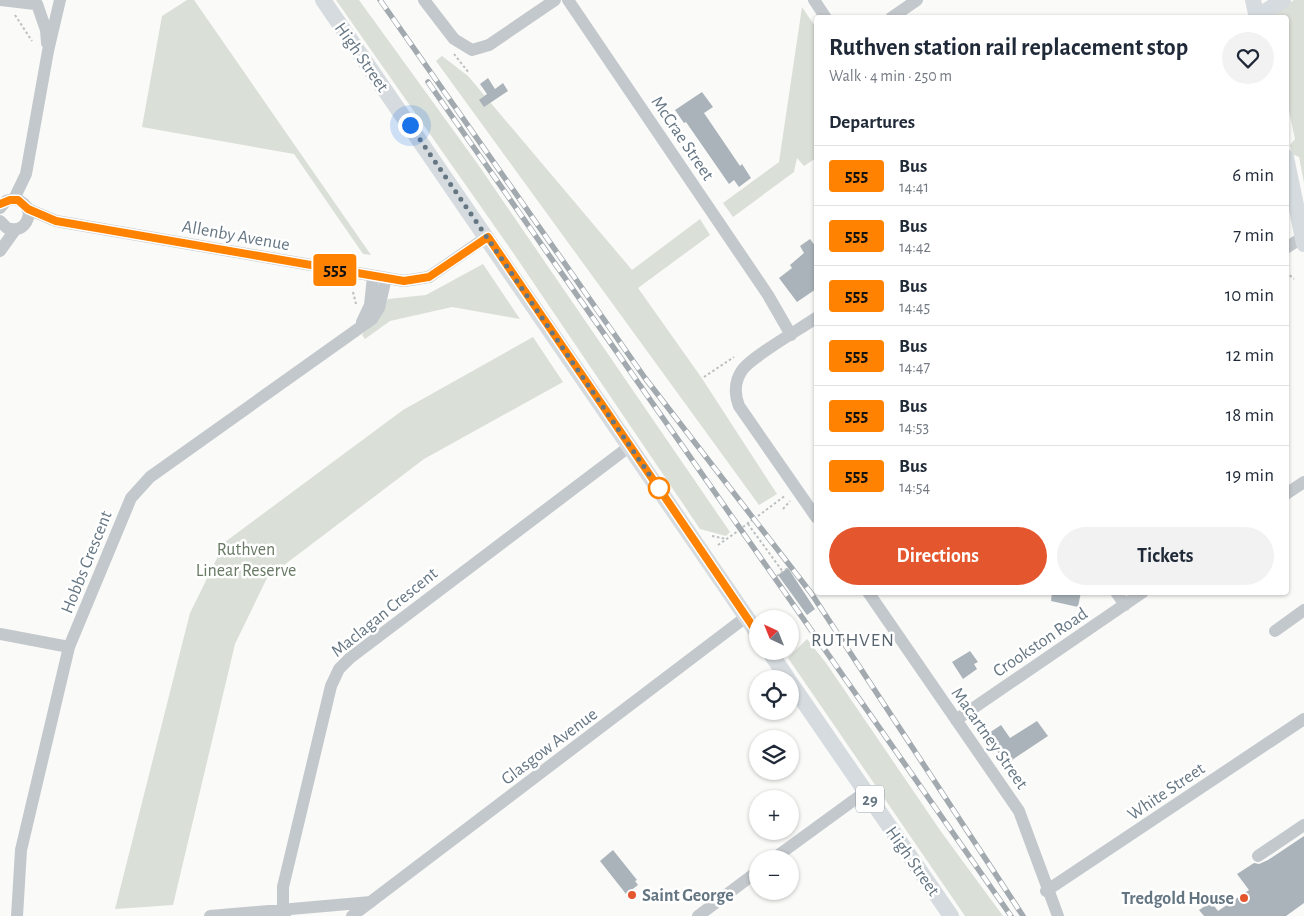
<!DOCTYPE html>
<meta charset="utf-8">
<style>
:root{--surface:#fff;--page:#f2f2f3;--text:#1f2937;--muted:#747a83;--line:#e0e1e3;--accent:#e4572e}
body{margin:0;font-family:"Alegreya Sans",sans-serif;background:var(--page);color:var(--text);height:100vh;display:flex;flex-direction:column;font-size:19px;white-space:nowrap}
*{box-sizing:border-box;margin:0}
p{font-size:16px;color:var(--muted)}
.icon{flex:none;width:28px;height:28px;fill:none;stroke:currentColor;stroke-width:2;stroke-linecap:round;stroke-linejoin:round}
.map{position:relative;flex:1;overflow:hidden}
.drawer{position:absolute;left:814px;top:15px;width:475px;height:580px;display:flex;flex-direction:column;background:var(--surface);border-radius:5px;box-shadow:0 1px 4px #0004}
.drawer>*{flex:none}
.badge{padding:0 10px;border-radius:4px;font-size:18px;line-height:32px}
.needle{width:32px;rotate:317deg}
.controls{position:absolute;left:749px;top:610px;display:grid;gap:10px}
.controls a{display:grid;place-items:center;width:50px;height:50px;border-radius:50%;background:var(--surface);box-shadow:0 1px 4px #0004;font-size:25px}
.you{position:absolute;width:25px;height:25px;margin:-12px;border:4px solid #fff;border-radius:50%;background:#1a73e8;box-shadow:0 0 0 8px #1a73e833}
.map>.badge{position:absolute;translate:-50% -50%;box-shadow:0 0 0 2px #fff}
h2{padding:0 15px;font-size:19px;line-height:45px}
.round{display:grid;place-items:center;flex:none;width:52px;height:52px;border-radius:26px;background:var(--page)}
.overview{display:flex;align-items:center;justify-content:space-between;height:85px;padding:0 15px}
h1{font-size:24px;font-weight:700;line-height:38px}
.action{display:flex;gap:10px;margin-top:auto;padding:10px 15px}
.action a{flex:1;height:58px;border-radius:30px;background:var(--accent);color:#fff;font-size:20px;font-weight:700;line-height:58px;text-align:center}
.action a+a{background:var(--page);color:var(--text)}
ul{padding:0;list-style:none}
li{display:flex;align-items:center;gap:15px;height:60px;padding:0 15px;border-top:1px solid var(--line)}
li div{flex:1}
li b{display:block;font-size:19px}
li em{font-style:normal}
li .badge{min-width:55px;font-weight:700;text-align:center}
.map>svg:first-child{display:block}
.green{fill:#dadfd7}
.building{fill:#aab3b9}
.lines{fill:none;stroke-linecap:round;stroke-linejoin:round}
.path{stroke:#bbbfc2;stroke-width:2;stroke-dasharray:2.5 2.5;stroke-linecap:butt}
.minor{stroke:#c3c8cc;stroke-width:12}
.major{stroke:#d6dbdf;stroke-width:16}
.rail-casing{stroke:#a2aab0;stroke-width:5.5}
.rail{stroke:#fff;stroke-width:4;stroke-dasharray:11;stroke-linecap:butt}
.line-casing{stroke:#fff;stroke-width:11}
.line{stroke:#ff8200;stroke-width:8}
.walk{stroke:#657683;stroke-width:5;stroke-dasharray:0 9}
.stop-dot{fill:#fff;stroke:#ff8200;stroke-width:2.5}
.poi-dot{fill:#e4572e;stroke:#fff;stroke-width:2}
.labels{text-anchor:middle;stroke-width:5;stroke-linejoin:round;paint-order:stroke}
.shield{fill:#fff;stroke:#939fa8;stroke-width:1}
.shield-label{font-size:16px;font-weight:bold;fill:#657683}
.street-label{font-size:18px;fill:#657683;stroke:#fff}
.park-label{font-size:18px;fill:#687a64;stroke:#fff}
.poi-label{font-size:18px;font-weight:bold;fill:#657683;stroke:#fff;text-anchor:start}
.neighbourhood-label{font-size:19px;letter-spacing:1px;fill:#57646e;stroke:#fff}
</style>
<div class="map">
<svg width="1304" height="916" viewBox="0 0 1304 916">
<rect width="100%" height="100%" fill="#fafaf8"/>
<path class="green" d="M187,0H194L371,255L363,254L294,154L142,127L162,16Z
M336,0H359L477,163L730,532L726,536L700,529L514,254Z
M1294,0H1304V183L1299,157L1292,154L1290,145L1295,139L1286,97V18H1269Z
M802,7L816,28V158L804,166L797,158L794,172L733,217L723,203L779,162Z
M442,56L468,76L632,270L700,219L710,235L638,288L701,377L777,494L759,505L436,61Z
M483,264L520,319L452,307L390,321L365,339L362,335L388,299L426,295Z
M533,337L563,382L424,459L267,578L235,644L173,905L115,909L190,613L225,542L403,410Z
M807,639L826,663L942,833L1003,916H965L788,658Z"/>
<path class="building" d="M488,78L495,89L503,83L508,91L484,107L479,100L487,94L480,84Z
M702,92L713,107L704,113L740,166L742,164L751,178L739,187L734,180L729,184L686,122L684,123L675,110Z
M810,239L816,247V289L797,302L779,278L792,268L790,265L804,253L800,246Z
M788,568L815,609L807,615L778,575Z
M1052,592H1081L1078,607L1051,601Z
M970,651L978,662L974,664L977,669L963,679L952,662Z
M1037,721L1048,736L1006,764L986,735L1001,725L1010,738Z
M1304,836V903L1286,916H1204L1199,910L1211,902L1218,911L1249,890L1237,874L1254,863L1259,864L1268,860Z
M613,850L637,880L635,881L638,885L626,894L600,861Z"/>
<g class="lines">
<path class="path" d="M15,15L32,41
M454,54L469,73
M1286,272L1294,279
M353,292L356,304
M704,377L734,357
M783,509L790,501
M758,516L786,495
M748,524L783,572
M743,527L752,520
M712,536L726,539
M718,545L738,531
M777,576L789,567"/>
<path class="minor" d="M0,0L35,4
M424,0L454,39L472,50L489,45L555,0
M568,0L768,295L791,335
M814,0L826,18
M37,4L46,30L47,43
M891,18L917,0
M14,199L26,174L48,51L60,0
M0,208L6,201C17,197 27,202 29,214C27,226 19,232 7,228L0,221
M28,209L56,221L404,281L429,277L487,237
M1286,248L1303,237
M0,251L15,230
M816,318C800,329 753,356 743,369C734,381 734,393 739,406L816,517
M362,322L370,305L373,276
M1286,494L1304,482
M868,592L1019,811L1058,916
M1116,592L1125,605
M1275,631L1304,610
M0,634L69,647
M956,720L1143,592
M1258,856L1304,825
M773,859L865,792
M1046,891L1304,719
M17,916L21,850L69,647L131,498L150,477L372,319L379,308L386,278
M210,916L371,902
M285,916L283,909V887L331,686L339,669L350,658L630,446
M352,916L746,617
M698,916L758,871"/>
<path class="major" d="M323,0L758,634
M1253,0L1257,18
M1257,17L1283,0
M1286,157L1304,244
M769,651L788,679
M790,682L951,916"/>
<g class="rail-casing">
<path id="rail" d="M380,0L645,378L811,593L1023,916
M428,82L1011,916"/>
</g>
<use href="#rail" class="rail"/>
</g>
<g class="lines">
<g class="line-casing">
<path id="line" d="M0,204L10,200H18L28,209L56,221L404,281L429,277L488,237L758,634"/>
</g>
<use href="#line" class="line"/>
<path class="walk" d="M410,125L664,496L659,488"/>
</g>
<circle class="stop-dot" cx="659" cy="488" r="10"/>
<g class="poi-dot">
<circle cx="632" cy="895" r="5"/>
<circle cx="1244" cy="898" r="5"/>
</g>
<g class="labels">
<rect class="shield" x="856" y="785.5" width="28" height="27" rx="4"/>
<g class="shield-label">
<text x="870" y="805">29</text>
</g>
<g class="street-label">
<text transform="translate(362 57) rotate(55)" y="6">High Street</text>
<text transform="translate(683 138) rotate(56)" y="6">McCrae Street</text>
<text transform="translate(236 235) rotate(10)" y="6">Allenby Avenue</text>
<text transform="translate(86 562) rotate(-68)" y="6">Hobbs Crescent</text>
<text transform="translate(384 612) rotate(-39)" y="6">Maclagan Crescent</text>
<text transform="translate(1040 642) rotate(-34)" y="6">Crookston Road</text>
<text transform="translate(990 738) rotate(55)" y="6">Macartney Street</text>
<text transform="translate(549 746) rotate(-37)" y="6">Glasgow Avenue</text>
<text transform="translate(1166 791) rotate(-34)" y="6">White Street</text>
<text transform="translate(913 861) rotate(55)" y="6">High Street</text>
</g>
<g class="park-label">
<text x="246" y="555">Ruthven<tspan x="246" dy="21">Linear Reserve</tspan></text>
</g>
<g class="poi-label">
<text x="642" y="901">Saint George</text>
<text x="1234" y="904" text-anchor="end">Tredgold House</text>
</g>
<g class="neighbourhood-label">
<text x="853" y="646">RUTHVEN</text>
</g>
</g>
</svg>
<div class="controls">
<a><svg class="needle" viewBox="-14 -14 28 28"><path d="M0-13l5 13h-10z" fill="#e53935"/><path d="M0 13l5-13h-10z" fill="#747a83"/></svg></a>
<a><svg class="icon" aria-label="locate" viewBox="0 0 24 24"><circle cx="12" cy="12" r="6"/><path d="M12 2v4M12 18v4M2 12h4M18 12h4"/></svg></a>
<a><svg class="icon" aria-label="layers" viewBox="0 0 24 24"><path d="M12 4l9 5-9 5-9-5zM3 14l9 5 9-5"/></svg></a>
<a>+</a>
<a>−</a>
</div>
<div class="you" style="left:410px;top:125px"></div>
<b class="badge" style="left:335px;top:270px;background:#ff8200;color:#111">555</b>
<section class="drawer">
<div class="overview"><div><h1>Ruthven station rail replacement stop</h1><p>Walk · 4 min · 250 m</p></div><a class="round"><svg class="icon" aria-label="heart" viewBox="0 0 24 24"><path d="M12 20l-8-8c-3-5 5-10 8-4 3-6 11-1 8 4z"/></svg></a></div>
<h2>Departures</h2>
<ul>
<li><span class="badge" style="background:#ff8200;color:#111">555</span><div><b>Bus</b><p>14:41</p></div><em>6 min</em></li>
<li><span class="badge" style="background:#ff8200;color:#111">555</span><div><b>Bus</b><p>14:42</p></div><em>7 min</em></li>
<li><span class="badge" style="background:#ff8200;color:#111">555</span><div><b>Bus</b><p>14:45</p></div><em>10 min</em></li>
<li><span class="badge" style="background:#ff8200;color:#111">555</span><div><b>Bus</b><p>14:47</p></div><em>12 min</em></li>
<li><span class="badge" style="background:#ff8200;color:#111">555</span><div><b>Bus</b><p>14:53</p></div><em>18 min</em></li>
<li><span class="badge" style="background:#ff8200;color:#111">555</span><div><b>Bus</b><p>14:54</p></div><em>19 min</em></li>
</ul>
<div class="action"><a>Directions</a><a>Tickets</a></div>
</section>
</div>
